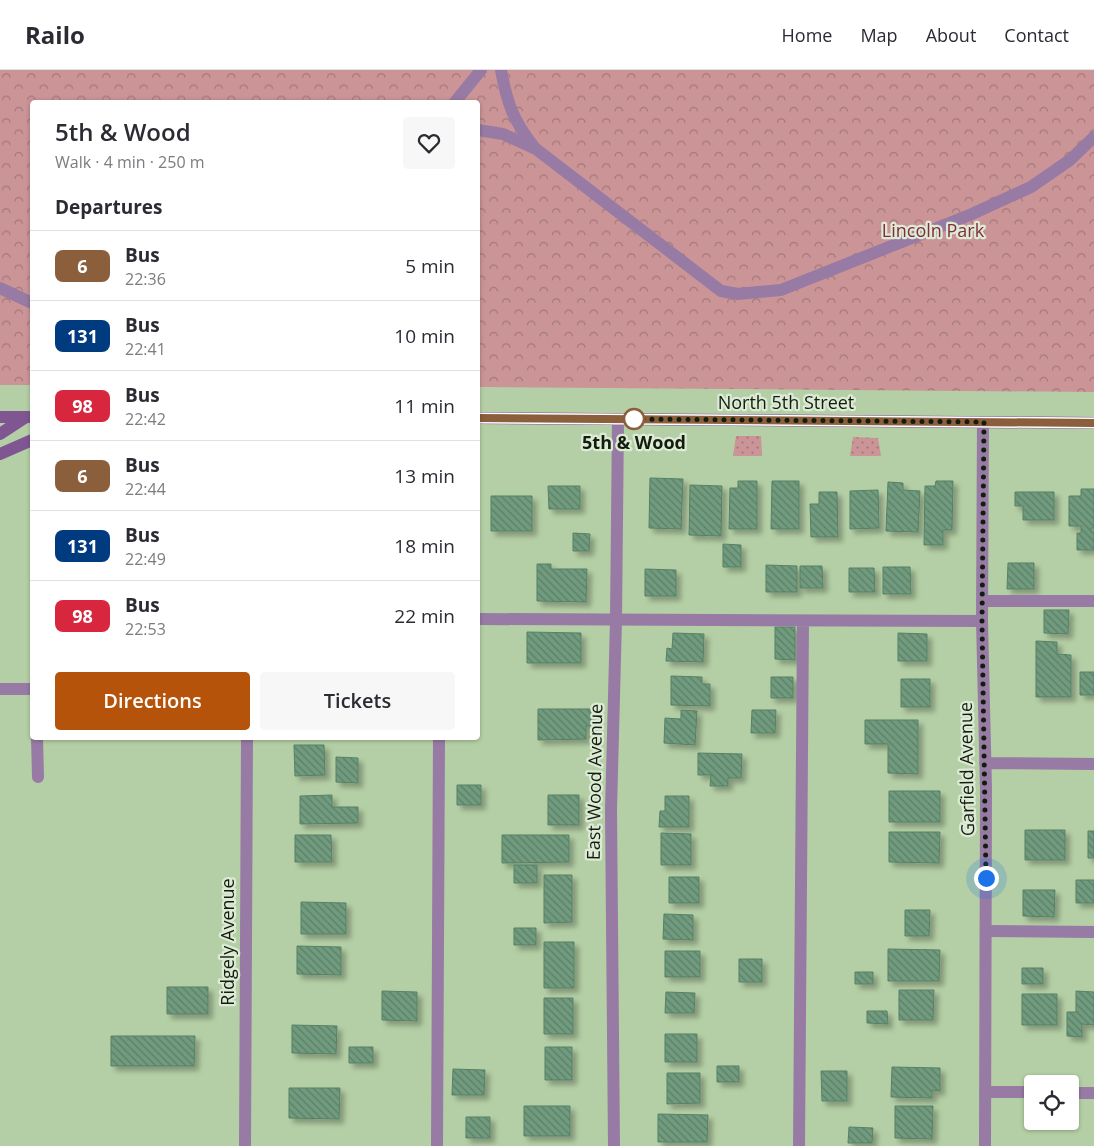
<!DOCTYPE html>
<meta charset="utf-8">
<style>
:root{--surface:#fff;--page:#f7f7f7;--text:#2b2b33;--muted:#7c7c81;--line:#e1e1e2;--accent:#b45309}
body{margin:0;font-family:"Open Sans",sans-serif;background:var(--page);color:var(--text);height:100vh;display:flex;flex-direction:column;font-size:19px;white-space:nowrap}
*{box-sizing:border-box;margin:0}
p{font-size:16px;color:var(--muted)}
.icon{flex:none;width:28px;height:28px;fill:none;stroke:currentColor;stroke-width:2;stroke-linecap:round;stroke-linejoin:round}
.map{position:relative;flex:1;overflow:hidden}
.panel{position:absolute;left:30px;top:30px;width:450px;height:640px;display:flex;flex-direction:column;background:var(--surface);border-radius:5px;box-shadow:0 1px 4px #0004}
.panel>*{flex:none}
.badge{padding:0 10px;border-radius:8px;font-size:18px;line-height:32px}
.controls{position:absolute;left:1024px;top:1005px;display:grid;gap:10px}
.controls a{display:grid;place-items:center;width:55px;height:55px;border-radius:5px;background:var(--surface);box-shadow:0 1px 4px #0004;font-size:25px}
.you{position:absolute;width:25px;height:25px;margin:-12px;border:4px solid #fff;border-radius:50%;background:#1a73e8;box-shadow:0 0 0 8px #1a73e833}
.map>.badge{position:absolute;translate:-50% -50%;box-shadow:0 0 0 2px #fff}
h2{padding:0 25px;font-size:19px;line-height:45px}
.round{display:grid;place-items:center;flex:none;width:52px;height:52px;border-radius:5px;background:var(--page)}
.head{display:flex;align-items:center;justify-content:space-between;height:85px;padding:0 25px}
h1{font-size:24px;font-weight:600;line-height:38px}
.primary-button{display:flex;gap:10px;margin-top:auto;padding:10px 25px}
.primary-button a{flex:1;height:58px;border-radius:5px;background:var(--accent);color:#fff;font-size:20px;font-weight:600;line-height:58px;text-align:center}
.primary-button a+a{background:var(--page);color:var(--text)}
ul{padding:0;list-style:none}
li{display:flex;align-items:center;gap:15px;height:70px;padding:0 25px;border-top:1px solid var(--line)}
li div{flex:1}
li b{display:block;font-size:19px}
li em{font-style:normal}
li .badge{min-width:55px;font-weight:700;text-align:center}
header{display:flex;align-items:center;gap:30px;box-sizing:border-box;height:70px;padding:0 25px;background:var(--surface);border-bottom:1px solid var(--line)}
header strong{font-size:24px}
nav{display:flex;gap:28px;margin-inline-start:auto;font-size:18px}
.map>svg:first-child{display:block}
.grass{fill:url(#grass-dots)}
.park{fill:url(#park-crowns)}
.building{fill:url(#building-back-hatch);stroke:#568165;filter:url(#shadow)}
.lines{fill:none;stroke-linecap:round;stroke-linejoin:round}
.lane{stroke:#977ba4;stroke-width:12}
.street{stroke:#977ba4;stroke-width:12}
.secondary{stroke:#805692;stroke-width:12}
.line-casing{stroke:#fff;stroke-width:11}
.line{stroke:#8b5e3c;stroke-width:8}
.walk{stroke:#131d0e;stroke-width:5;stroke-dasharray:0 9}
.stop-dot{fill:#fff;stroke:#8b5e3c;stroke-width:2.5}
.labels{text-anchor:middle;stroke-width:4.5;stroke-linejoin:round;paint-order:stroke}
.park-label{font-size:18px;fill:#842b39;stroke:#ddebd6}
.street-label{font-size:18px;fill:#131d0e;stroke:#ddebd6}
.stop-label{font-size:18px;font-weight:bold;fill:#131d0e;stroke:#ddebd6}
</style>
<header>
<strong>Railo</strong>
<nav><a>Home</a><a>Map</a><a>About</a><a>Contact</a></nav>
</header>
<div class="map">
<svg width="1094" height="1076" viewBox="0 0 1094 1076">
<defs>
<pattern id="grass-dots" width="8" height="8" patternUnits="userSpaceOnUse" patternTransform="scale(1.25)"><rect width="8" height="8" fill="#cb9497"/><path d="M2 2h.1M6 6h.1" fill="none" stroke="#a4787a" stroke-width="1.8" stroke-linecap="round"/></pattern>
<pattern id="park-crowns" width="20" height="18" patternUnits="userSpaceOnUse" patternTransform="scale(1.25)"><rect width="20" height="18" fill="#cb9497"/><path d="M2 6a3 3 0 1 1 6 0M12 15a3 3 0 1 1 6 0" fill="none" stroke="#a4787a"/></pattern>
<pattern id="building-back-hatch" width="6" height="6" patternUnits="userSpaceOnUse" patternTransform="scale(1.25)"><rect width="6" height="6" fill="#709b7e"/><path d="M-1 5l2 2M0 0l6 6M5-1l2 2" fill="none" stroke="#5b7e66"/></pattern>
<filter id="shadow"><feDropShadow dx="4.5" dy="4.5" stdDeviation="2.5" flood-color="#0004"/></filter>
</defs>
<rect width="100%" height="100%" fill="#b4cfa5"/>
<path class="grass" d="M736,366H761L762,386H733Z
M853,367L878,368L881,386H850Z"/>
<path class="park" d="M0,0H1094V322L478,317V32H32V315H0Z"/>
<path class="building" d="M650,408L683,409L681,459L649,458Z
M738,411H757V459H729L730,418H738Z
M772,411H799V459H771Z
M936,411H953L952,460H943V475H924L925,416H935Z
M888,412L903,413V420L920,421L918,462L886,461Z
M690,415L722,416L721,466L689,465Z
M548,416H580V439H549Z
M1081,419H1094V458H1091V462H1094V480H1077V463H1081V456H1069V426H1081Z
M878,420L879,458L850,459V421Z
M819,422H837L838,467H811L810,434H819Z
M1015,422H1054V450H1023V436H1015Z
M491,426H532V461H491Z
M573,463L590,464L589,481H573Z
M723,474L741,475V497H723Z
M1008,493H1034V519H1007Z
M537,494H551V499H587L586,532L537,531Z
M766,495L797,496V522H766Z
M800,496H822L823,518H800Z
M883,497H910L911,524H883Z
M849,498H874L875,522H849Z
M645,499L676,500V526H645Z
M1044,540H1069L1068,564L1044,563Z
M775,557H795V590L775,589Z
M527,562L581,563V593H527Z
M673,563L704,564L703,592L666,591L667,578L672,579Z
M898,563L927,564V591H898Z
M1036,571L1057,572V584L1071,585V627H1036Z
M1080,602H1094V625H1080Z
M671,606L702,607V614H710V636L671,635Z
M771,607H793V628H771Z
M901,609H930V637H901Z
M538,639H591V656H586V669L538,670Z
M681,640L697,641L695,675L664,673L665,648L681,649Z
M752,640H776L775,663H751Z
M865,650H918V704L888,703V674H865Z
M294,675H324L325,705L295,706Z
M698,683L742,684L741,708H728V716H710L711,705H698Z
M336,687L358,688V713L336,712Z
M457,715H481V735H457Z
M889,721H940V752H889Z
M332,725V737H358V753L300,754V726Z
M548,725H579V755H548Z
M665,726H689V757H659L660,741H665Z
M1025,760H1065V790H1025Z
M1088,761H1094V788H1088Z
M889,762H940L939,793L889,792Z
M661,763L691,764V795H661Z
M295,765H331L332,792H295Z
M502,765H569V792L502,793Z
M514,795H537V813H514Z
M544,805H572V852L544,853Z
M669,807H699V833H669Z
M1076,810H1094V833H1076Z
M1023,820H1055L1054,847L1023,846Z
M301,832L346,833V864H301Z
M905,840H930L929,866H905Z
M664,844L693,845V870L663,869Z
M514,858H536V875H514Z
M544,872H574V918H544Z
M297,876L341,877V905L297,904Z
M888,879L940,880L939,911H888Z
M665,881H700V907H665Z
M739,889H762V912H739Z
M1022,898H1043V914H1022Z
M855,902H873V914H855Z
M167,917H208V944H167Z
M899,920H934L933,950H899Z
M382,921L417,922V951L382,950Z
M1076,921L1094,922V955L1082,954V967L1067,966V942H1076Z
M666,922L695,923L694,943H665Z
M1022,924H1057V955H1022Z
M544,928H573V964H544Z
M867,941H887L888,954L867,953Z
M292,955L337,956L336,984L292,983Z
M665,964H697V992H665Z
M111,966H195L194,996H111Z
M349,977H373V993H349Z
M545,977H572V1010H545Z
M717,996H739V1012H717Z
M892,997L940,998V1021L932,1020V1028L891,1027Z
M453,999L485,1000L484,1025H452Z
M821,1001H847V1031H822Z
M667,1003H700V1033L667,1034Z
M289,1018H340L339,1049L289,1048Z
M524,1036H570V1066H524Z
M895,1036H933L932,1069L895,1068Z
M658,1044L708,1045L707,1072H658Z
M466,1047H490V1068H466Z
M849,1057L873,1058L872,1073H848Z"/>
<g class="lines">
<path class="lane" d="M982,531H1094
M478,549L982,551
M0,619H32
M37,668L38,707
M986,861L1094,862
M437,1076L439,668
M799,1076L803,551"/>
<path class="street" d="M501,0C507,33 513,50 534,77
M455,32L481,0
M478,60L503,64L536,79L721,221L738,224L781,220L972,144L1031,117L1070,90L1094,67
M0,218L32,233
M983,352L982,551L986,719L985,1076
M985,693L1094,694
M985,1022H1032
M1070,1023H1094
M245,1076L247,668
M614,1076L611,740L616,550L618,349"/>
<path class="secondary" d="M0,347H32
M478,348L1094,353
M0,364L26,347
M0,384L32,370"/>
</g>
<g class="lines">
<g class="line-casing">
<path id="line" d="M478,348L1094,353"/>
</g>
<use href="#line" class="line"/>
<path class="walk" d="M634,349L984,352L982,551L986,808"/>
</g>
<circle class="stop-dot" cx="634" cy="349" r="10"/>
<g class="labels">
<g class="park-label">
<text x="933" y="167">Lincoln Park</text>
</g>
<g class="street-label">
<text x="786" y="339">North 5th Street</text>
<text transform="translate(967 699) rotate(-91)" y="6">Garfield Avenue</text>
<text transform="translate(595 712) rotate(-89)" y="6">East Wood Avenue</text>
<text transform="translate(228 872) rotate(-90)" y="6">Ridgely Avenue</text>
</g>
<g class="stop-label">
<text x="634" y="379">5th &amp; Wood</text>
</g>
</g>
</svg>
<div class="controls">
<a><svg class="icon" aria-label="locate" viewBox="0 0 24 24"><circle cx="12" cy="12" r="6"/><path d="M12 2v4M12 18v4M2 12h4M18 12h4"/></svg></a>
</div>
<div class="you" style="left:986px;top:808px"></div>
<section class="panel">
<div class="head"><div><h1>5th &amp; Wood</h1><p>Walk · 4 min · 250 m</p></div><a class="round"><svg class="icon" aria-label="heart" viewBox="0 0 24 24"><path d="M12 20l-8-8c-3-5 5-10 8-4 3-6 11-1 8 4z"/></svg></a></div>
<h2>Departures</h2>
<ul>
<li><span class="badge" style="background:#8b5e3c;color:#fff">6</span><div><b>Bus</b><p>22:36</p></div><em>5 min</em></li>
<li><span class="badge" style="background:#003b80;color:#fff">131</span><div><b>Bus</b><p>22:41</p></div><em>10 min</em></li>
<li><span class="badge" style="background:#d7263d;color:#fff">98</span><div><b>Bus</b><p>22:42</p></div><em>11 min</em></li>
<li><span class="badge" style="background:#8b5e3c;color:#fff">6</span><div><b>Bus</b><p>22:44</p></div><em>13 min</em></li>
<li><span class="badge" style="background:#003b80;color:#fff">131</span><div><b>Bus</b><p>22:49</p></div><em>18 min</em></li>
<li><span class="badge" style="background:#d7263d;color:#fff">98</span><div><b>Bus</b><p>22:53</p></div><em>22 min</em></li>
</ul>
<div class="primary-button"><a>Directions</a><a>Tickets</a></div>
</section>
</div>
